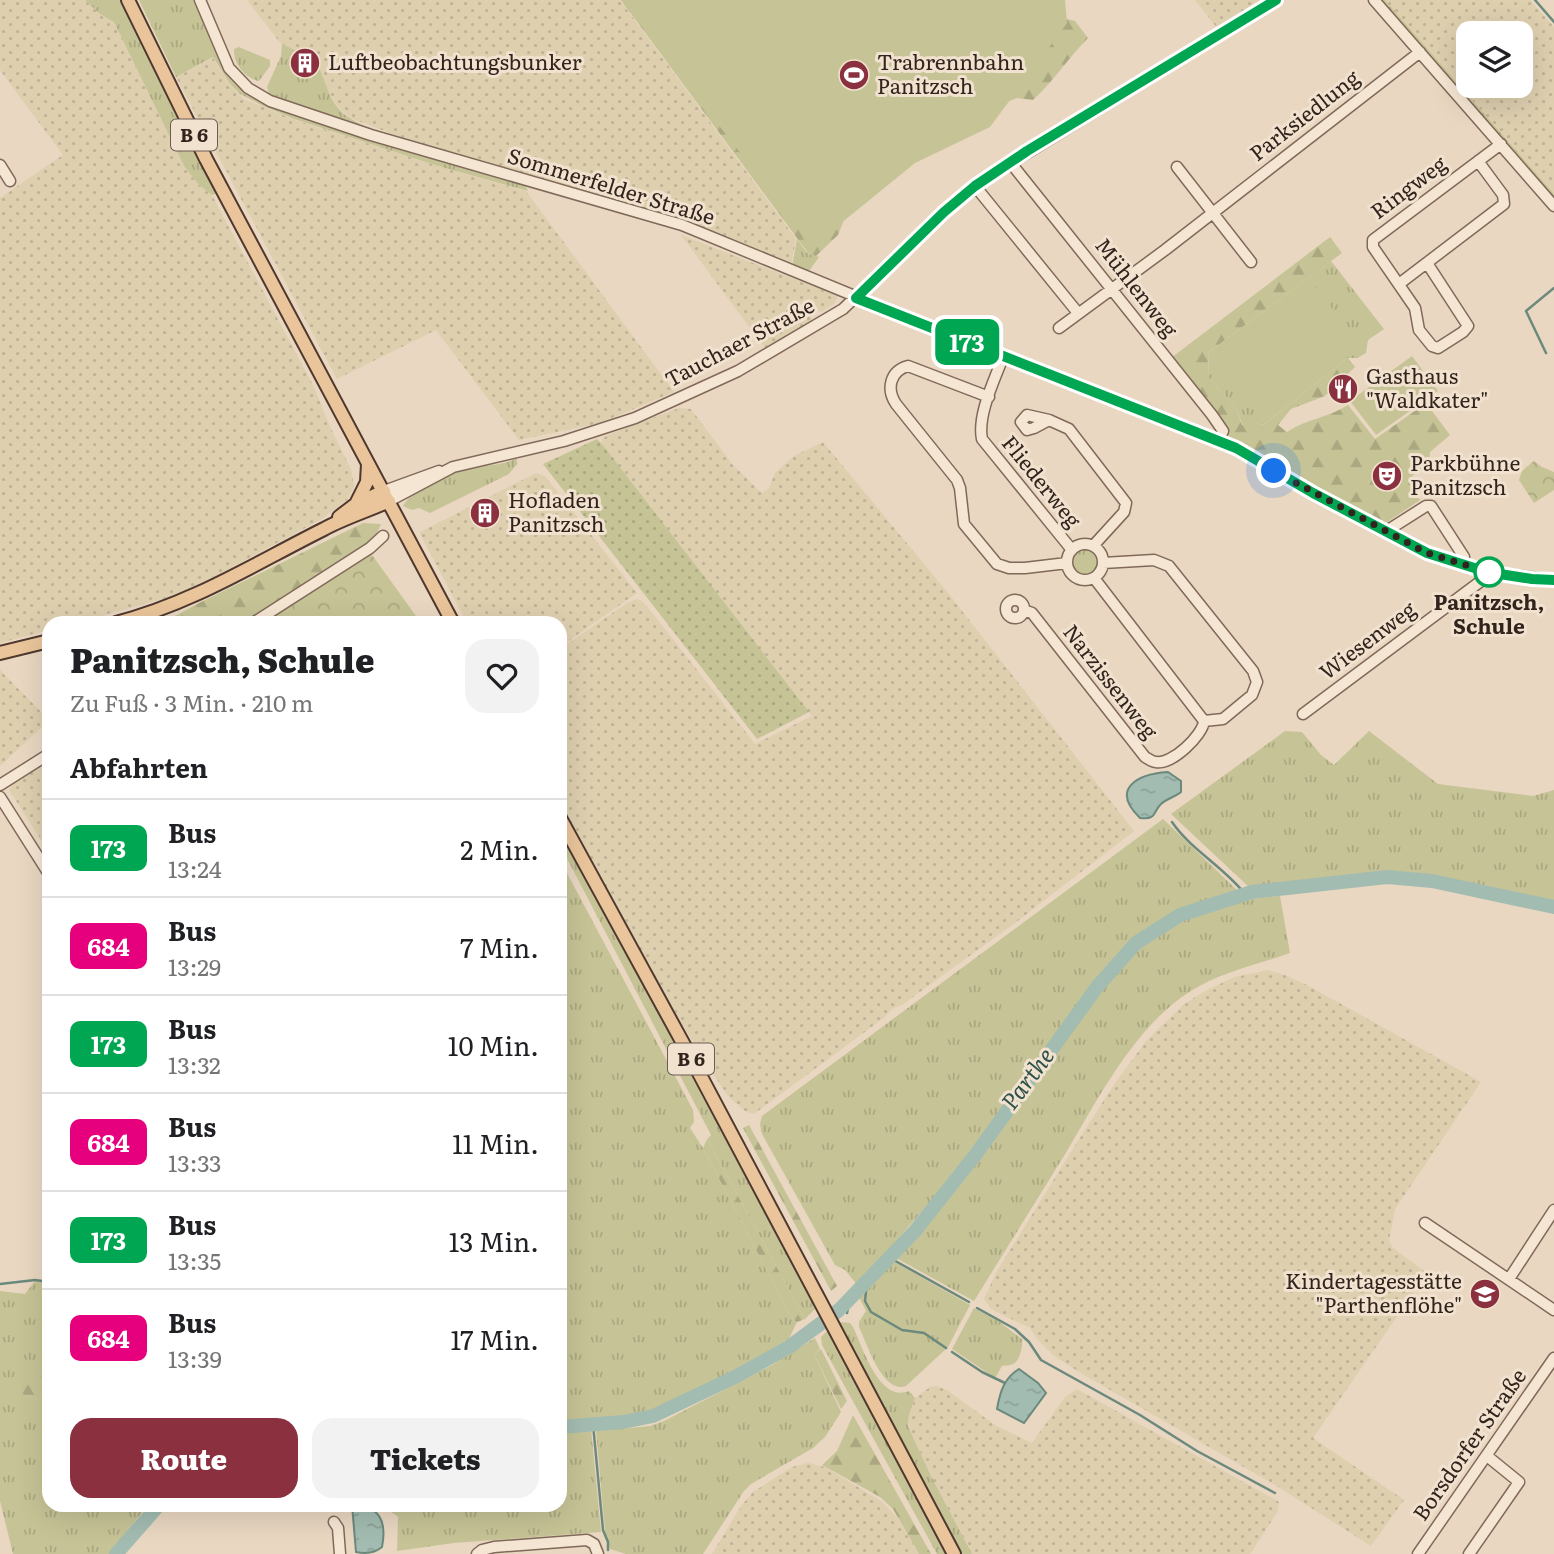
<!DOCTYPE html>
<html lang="de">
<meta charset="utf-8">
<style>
:root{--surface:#fff;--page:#f2f2f2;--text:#202124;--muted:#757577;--line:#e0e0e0;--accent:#8a303e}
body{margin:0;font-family:Literata,serif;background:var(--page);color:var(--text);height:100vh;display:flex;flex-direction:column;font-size:26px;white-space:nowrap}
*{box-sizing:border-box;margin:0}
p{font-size:23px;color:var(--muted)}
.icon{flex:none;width:38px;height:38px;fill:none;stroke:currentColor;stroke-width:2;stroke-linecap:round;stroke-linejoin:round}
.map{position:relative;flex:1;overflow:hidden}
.drawer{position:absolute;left:42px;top:616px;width:525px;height:896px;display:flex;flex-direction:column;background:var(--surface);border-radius:21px;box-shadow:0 7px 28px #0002}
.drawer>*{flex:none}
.badge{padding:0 14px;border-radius:10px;font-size:24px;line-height:46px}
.tools{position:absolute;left:1456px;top:21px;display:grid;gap:14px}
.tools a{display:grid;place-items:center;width:77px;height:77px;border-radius:14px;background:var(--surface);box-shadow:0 7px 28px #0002;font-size:35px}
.you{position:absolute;width:35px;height:35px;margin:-18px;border:5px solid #fff;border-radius:50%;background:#1a73e8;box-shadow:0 0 0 10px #1a73e833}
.map>.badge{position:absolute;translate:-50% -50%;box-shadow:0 0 0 4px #fff}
h2{padding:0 28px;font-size:26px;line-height:63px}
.round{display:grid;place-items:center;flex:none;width:74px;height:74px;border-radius:21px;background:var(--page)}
.overview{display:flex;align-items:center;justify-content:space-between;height:119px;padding:0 28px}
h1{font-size:33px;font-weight:800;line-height:52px}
.primary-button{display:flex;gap:14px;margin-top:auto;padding:14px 28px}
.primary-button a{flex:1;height:80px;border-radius:21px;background:var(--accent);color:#fff;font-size:28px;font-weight:800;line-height:80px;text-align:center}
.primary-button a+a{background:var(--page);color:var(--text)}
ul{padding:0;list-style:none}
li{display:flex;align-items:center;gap:21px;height:98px;padding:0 28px;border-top:2px solid var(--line)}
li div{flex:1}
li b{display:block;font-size:26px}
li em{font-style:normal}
li .badge{min-width:77px;font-weight:700;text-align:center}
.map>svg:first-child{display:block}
.farmland{fill:url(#farmland-dots);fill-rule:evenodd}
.grass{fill:url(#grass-tufts)}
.forest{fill:url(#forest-firs)}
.park{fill:url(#park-crowns)}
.garden{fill:url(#garden-dots)}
.pitch{fill:#c6c496}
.water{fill:url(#water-ripples);stroke:#6b897d;stroke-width:2}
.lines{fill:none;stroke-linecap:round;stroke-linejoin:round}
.stream{stroke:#6b897d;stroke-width:2.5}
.river{stroke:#a3bcb1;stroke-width:14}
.minor-casing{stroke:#81695a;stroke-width:13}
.major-casing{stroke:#4f382e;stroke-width:16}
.minor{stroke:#f5e6d3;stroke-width:10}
.major{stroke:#eac59b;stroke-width:12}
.line-casing{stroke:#fff;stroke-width:16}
.line{stroke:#00a651;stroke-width:10}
.walk{stroke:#32241d;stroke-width:7;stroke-dasharray:0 12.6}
.stop-dot{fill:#fff;stroke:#00a651;stroke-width:3.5}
.labels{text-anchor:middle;stroke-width:6;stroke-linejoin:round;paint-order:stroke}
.shield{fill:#f1e2cf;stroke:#6b5d52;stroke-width:2}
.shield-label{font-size:19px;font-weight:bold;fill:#32241d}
.poi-label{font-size:21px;fill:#32241d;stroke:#f1e2cf;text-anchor:start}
.street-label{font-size:21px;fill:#32241d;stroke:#f1e2cf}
.stop-label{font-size:21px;font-weight:bold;fill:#32241d;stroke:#f1e2cf}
.water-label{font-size:23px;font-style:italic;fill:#2d5049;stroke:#f1e2cf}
</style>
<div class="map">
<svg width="1554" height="1554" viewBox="0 0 1554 1554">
<defs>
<pattern id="farmland-dots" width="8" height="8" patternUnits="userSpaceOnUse" patternTransform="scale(1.75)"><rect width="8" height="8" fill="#decfaf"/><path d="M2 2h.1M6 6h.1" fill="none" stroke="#bfb296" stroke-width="1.8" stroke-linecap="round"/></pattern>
<pattern id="grass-tufts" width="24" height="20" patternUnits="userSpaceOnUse" patternTransform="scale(1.75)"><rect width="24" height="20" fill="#c6c496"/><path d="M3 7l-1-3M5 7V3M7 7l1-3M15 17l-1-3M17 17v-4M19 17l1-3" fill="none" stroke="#aba881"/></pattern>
<pattern id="forest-firs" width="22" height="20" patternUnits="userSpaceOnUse" patternTransform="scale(1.75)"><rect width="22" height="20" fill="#c6c496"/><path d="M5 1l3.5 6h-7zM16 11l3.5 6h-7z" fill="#aba881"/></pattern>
<pattern id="park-crowns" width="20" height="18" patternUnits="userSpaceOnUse" patternTransform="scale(1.75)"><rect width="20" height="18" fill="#c6c496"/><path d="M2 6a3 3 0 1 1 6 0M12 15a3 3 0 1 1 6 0" fill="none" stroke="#aba881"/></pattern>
<pattern id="garden-dots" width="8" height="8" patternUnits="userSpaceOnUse" patternTransform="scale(1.75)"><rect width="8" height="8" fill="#c6c496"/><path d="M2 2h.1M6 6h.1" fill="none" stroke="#aba881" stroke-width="1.8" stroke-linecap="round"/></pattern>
<pattern id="water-ripples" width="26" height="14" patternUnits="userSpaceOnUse" patternTransform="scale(1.75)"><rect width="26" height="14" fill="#a3bcb1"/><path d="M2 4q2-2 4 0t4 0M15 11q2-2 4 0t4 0" fill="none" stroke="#8da198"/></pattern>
</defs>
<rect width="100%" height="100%" fill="#e9d7c1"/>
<path class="farmland" d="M0,0H85L100,14L114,22L184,166L199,185L212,195L315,389L331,429L351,469L354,486L348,499L322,519L219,574L173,596L76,623H49V630L0,643V198L63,155L0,70Z
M247,0H620L796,239L791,267L684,224L438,151L350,118L338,107L328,91L314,57L281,44Z
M1195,0H1263L1217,28Z
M1385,0H1530L1554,27V194ZM1468,33H1521V86H1468Z
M213,58L229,84L244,99L295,120L438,166L526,191L674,392L600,423L519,440L436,330L337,379L176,77Z
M681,235L838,296L834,304L821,312L815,307H812L811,320L788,337L765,348Z
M679,408L691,409L733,465L762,493L769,488L775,473L794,456L823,442L948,593L1134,831L1019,920L902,1005L892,1009L885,1017L754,1114L745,1111L728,1096L701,1056L651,970L560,802V649L627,603L637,599L642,601L654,615L755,744L812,716L602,444V439L608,435Z
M536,473L545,476L637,593L560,647V623H467L420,534V532Z
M0,670L45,716V724L0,766Z
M43,765L49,770V852L9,790L14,783Z
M1268,970L1285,975L1307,985L1481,1082L1395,1209L1389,1241L1393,1248L1427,1273L1313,1438L1404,1500L1371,1546L1275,1485L1084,1375L1054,1356L1038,1340L1030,1328L991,1309L984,1299L997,1271L1074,1147L1115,1083L1147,1040L1184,1004L1209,989L1235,977Z
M936,1386L947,1390L995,1425L1032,1443L1065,1397L1077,1389L1279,1502L1278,1511L1250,1554H972L931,1476L909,1427V1415L915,1398L930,1387Z
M808,1463L825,1467L881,1501L896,1516L919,1554H712L741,1506L753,1492L792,1467Z"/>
<path class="grass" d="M85,0H124L219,193L212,195L199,185L184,166L114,22L100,14Z
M139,0H195L214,46L230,75L320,122L401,150L525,185L528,191L438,166L294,119L263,106L240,94L230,84L213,57L176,77Z
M1378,0H1385L1554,194V201Z
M282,44L313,58C327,76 325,101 348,117C367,130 395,137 417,144C489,169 564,187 637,210C690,226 739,250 792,267L797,239L807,253L819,257L809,271L784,266L681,224L407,144L270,97L267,87L281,56Z
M239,47L270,60V66L259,81C245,78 233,63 234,49Z
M1331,261L1384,329L1368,340L1366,353L1357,358H1348L1263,425L1255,423L1243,426L1236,408L1208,377L1209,352Z
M515,459H517V464L509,474L430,513L419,508L412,510L403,506C414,485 455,471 476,467C490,464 502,466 515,459Z
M1072 562a13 13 0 1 1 26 0a13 13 0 1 1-26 0Z
M1285,731L1302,732L1321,755L1334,765L1369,731L1438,784L1533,796L1554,790V904C1506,889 1435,872 1384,874C1340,876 1294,884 1250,888L1171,814Z
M1163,819L1237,890L1185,910L1161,923L1128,945L1097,981L981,1142L858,1286L845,1270L835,1265L762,1134L760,1124L762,1116Z
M560,830L816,1308L805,1319L707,1139L711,1135L560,845Z
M560,860L693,1110L694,1122L690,1128L703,1148L792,1319L797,1322L787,1343L746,1368L650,1414L566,1424L560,1419Z
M1280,896L1290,953C1257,965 1221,972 1191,991C1136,1025 1099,1097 1067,1151C1036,1201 1005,1251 974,1301L896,1258L924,1225L1110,978C1119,967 1128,954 1139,946C1179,914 1230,900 1280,896Z
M893,1261L970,1305L948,1347L906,1386C883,1395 867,1344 859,1327V1322L866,1311L859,1297Z
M35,1281L49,1284V1369L39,1371L24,1395L49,1402V1505H148L109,1554H13L0,1501V1291L25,1294Z
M974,1308L998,1321L1022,1339C1023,1346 1020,1361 1013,1364C1010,1366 1005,1365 1002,1366L995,1378L952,1349Z
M840,1322L850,1323L853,1327C863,1348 879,1403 909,1391L915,1398L909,1415L908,1426L931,1476L972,1554H959L837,1324Z
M827,1331L833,1340L949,1554H937L822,1345L821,1337Z
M815,1338L820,1349L814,1354L841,1412L825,1437L813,1448L751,1484L744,1491L703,1554H626L610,1549L605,1531L596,1431L650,1426L664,1421L772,1365Z
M591,1428L601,1532L454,1543L397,1551L398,1517L383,1505H560V1430Z"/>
<path class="forest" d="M621,0H627L846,215L838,235L816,256L808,253Z
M1063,18L1075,21L1088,38C1068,58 1054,81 1033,100L1017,98L1007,102Z
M1330,237L1342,253L1209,352L1208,377L1236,408L1242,425L1255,423L1263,425L1348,358L1355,367L1325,396L1291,409L1278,425L1287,432C1308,418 1328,418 1348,405L1375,439L1426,403L1450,435L1430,452L1429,463L1412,476L1411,485L1420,500L1383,525L1230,441L1226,428L1171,358Z
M363,523L381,524L375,537L365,546L244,623H169L173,617L201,602Z
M749,1125L837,1286L831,1291L743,1128Z
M707,1139L805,1319L797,1322L792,1319L703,1148Z
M821,1349L847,1401L841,1409L814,1354Z
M49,1369V1402L24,1395L14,1385L39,1371Z
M853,1415L931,1554H919L893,1509L880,1497L822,1465L837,1451Z"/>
<path class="park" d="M1534,461L1542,467L1554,472V490L1534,503L1519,480L1522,471Z
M370,552L421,623H261Z"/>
<path class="garden" d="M597,439L602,444L809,712L757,739L543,464Z"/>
<path class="pitch" d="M621,0H1065L1067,23L990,127L915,163L813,246Z
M1310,280L1360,344L1262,420L1212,356Z
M1412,356L1438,391L1376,435L1350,401Z"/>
<path class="water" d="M1168,772L1181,781V792C1175,797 1166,799 1161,804C1152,813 1157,820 1140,818C1110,789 1137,774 1168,772Z
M1019,1369L1038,1383L1046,1393L1024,1423L997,1409C1000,1392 1004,1378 1019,1369Z
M352,1505C380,1505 387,1522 382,1547C375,1553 366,1554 356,1552Z"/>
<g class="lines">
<path class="stream" d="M1535,0L1554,22
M1546,353L1526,311L1554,288
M1172,822C1191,850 1224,867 1245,894
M890,1258L969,1302
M867,1282L865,1301L871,1312L902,1330L924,1333L946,1348
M0,1284L35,1280L49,1282
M977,1308L1015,1329L1029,1342L1041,1360L1140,1415L1197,1451L1275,1493
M847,1313L850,1298
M952,1352L982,1372L1005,1383
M563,1423L567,1426
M593,1424L603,1530L608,1542V1550"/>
<path class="river" d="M560,1427L623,1422L653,1416L735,1377L789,1347L839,1310L915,1231L976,1154L1097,987L1136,943L1180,915L1252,892L1387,877L1432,881L1554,907
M116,1554L159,1505"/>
<g class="minor-casing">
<path id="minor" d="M200,0L229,68L248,88L270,101L371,135L682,225L1003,357L1107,396L1236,448L1313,493L1427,553L1487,572L1554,580
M1374,0L1554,206
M1010,162L1212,415L1223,431L1218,441
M0,165L10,181
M1177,167L1251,262
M975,186L1078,313
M1427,263L1468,326L1463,332L1438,348L1432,346L1419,330L1415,308L1373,247V240L1501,144
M1399,284L1504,204L1503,195L1478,161
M1059,328L1165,250L1420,52
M1003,357C995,379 977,415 982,439L1072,550
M989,397L908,366C890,371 886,389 896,404L957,480L960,488L964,524L997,564L1009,568H1025L1067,563
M1027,415L1049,420L1034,428L1027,430L1021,422Z
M1049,420L1069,429L1126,503L1124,512L1093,546
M384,491L439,471
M389,501L453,467L564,441L635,418L738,371L843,309L944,212L993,174L1276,0
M1385,532L1426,506H1431L1464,557L1462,564
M1067 562a18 18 0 1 1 36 0a18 18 0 1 1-36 0Z
M1103,563L1154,560L1169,566L1253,671L1257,682L1252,695L1223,719L1204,721
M1094,578L1204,721
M1006 609a9 9 0 1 1 18 0a9 9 0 1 1-18 0Z
M1024,610L1032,613L1145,757C1149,759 1152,762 1156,762C1172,765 1203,735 1204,721
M253,623L370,548L383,536
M1303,714L1485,578L1487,572
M0,785L49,754
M0,797L49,874
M1425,1223L1554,1310
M1509,1279L1554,1210
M334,1522L338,1528L340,1554
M477,1554L482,1550L494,1547L587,1540L594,1544L598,1554
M1418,1554L1554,1358
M1469,1554L1519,1482L1487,1456"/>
</g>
<g class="major-casing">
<path id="major" d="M128,0L206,159L453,623
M357,502L367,482L368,464
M339,517L356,504L384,491
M116,623C193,603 254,564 324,529C344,518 367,511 389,501
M0,653L49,641
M560,818L690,1056L954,1554"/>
</g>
<use href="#minor" class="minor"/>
<use href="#major" class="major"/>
</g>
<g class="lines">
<g class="line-casing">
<path id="line" d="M1276,0L1027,151L975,186L944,212L856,298L1236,448L1313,493L1427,553L1487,572L1532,579L1554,580"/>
</g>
<use href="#line" class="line"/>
<path class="walk" d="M1274,471L1427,553L1489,572"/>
</g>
<defs>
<g id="building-disc" transform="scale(1.575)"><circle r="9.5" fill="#8a303e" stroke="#f1e2cf"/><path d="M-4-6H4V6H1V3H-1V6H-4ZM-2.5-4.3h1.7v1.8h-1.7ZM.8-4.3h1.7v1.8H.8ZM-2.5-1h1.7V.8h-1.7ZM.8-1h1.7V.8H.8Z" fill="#fff"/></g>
<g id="stadium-disc" transform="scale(1.575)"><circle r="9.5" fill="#8a303e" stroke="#f1e2cf"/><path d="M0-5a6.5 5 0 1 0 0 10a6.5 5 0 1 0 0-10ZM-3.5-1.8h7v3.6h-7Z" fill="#fff"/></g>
<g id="restaurant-disc" transform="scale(1.575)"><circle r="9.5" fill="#8a303e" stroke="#f1e2cf"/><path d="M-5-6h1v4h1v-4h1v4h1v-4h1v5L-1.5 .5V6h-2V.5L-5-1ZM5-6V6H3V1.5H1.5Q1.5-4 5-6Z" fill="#fff"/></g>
<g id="theatre-disc" transform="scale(1.575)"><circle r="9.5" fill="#8a303e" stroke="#f1e2cf"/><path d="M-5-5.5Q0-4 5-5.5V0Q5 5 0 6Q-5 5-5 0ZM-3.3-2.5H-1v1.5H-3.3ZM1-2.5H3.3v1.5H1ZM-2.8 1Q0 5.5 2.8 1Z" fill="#fff"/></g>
<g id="school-disc" transform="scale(1.575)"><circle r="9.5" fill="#8a303e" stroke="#f1e2cf"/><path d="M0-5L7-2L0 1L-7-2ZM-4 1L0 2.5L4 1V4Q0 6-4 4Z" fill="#fff"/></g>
</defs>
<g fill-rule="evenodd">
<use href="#building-disc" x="305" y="63"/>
<use href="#stadium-disc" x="854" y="75"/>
<use href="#restaurant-disc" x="1343" y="389"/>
<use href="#theatre-disc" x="1387" y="476"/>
<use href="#building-disc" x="485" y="513"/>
<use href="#school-disc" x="1485" y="1294"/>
</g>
<circle class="stop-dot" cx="1489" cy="572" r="14"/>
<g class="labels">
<g class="shield">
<rect x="171" y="119.5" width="46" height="31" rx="5"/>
<rect x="668" y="1043.5" width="46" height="31" rx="5"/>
</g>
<g class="shield-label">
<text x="194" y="142">B 6</text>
<text x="691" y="1066">B 6</text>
</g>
<g class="poi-label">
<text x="328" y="70">Luftbeobachtungsbunker</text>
<text x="877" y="70">Trabrennbahn<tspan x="877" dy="24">Panitzsch</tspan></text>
<text x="1366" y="384">Gasthaus<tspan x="1366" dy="24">"Waldkater"</tspan></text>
<text x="1410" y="471">Parkbühne<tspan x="1410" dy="24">Panitzsch</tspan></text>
<text x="508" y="508">Hofladen<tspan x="508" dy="24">Panitzsch</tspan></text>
<text x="1462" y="1289" text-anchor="end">Kindertagesstätte<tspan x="1462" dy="24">"Parthenflöhe"</tspan></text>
</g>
<g class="street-label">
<text transform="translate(1305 116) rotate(-38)" y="7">Parksiedlung</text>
<text transform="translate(611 187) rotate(17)" y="7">Sommerfelder Straße</text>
<text transform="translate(1409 188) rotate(-37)" y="7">Ringweg</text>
<text transform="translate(1136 288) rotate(52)" y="7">Mühlenweg</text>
<text transform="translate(740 343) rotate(-28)" y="7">Tauchaer Straße</text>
<text transform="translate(1041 482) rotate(51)" y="7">Fliederweg</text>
<text transform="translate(1368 641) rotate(-37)" y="7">Wiesenweg</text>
<text transform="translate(1110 682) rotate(52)" y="7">Narzissenweg</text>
<text transform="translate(1470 1445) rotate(-55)" y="7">Borsdorfer Straße</text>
</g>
<g class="stop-label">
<text x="1489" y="610">Panitzsch,<tspan x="1489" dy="24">Schule</tspan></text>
</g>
<g class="water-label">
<text transform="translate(1028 1079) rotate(-53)" y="8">Parthe</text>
</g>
</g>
</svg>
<div class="tools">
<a><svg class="icon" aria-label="layers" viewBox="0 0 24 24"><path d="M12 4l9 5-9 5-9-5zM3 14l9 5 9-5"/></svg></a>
</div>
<div class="you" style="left:1274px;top:471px"></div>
<b class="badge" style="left:967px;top:342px;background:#00a651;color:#fff">173</b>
<section class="drawer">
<div class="overview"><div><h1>Panitzsch, Schule</h1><p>Zu Fuß · 3 Min. · 210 m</p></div><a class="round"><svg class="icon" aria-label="heart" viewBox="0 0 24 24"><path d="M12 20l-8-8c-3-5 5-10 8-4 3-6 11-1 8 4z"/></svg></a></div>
<h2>Abfahrten</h2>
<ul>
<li><span class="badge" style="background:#00a651;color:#fff">173</span><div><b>Bus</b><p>13:24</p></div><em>2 Min.</em></li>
<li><span class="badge" style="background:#e6007e;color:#fff">684</span><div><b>Bus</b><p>13:29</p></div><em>7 Min.</em></li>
<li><span class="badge" style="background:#00a651;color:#fff">173</span><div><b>Bus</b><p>13:32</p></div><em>10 Min.</em></li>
<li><span class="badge" style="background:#e6007e;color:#fff">684</span><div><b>Bus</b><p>13:33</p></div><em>11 Min.</em></li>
<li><span class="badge" style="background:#00a651;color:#fff">173</span><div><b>Bus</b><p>13:35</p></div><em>13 Min.</em></li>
<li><span class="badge" style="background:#e6007e;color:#fff">684</span><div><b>Bus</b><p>13:39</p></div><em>17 Min.</em></li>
</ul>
<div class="primary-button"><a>Route</a><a>Tickets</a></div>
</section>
</div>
